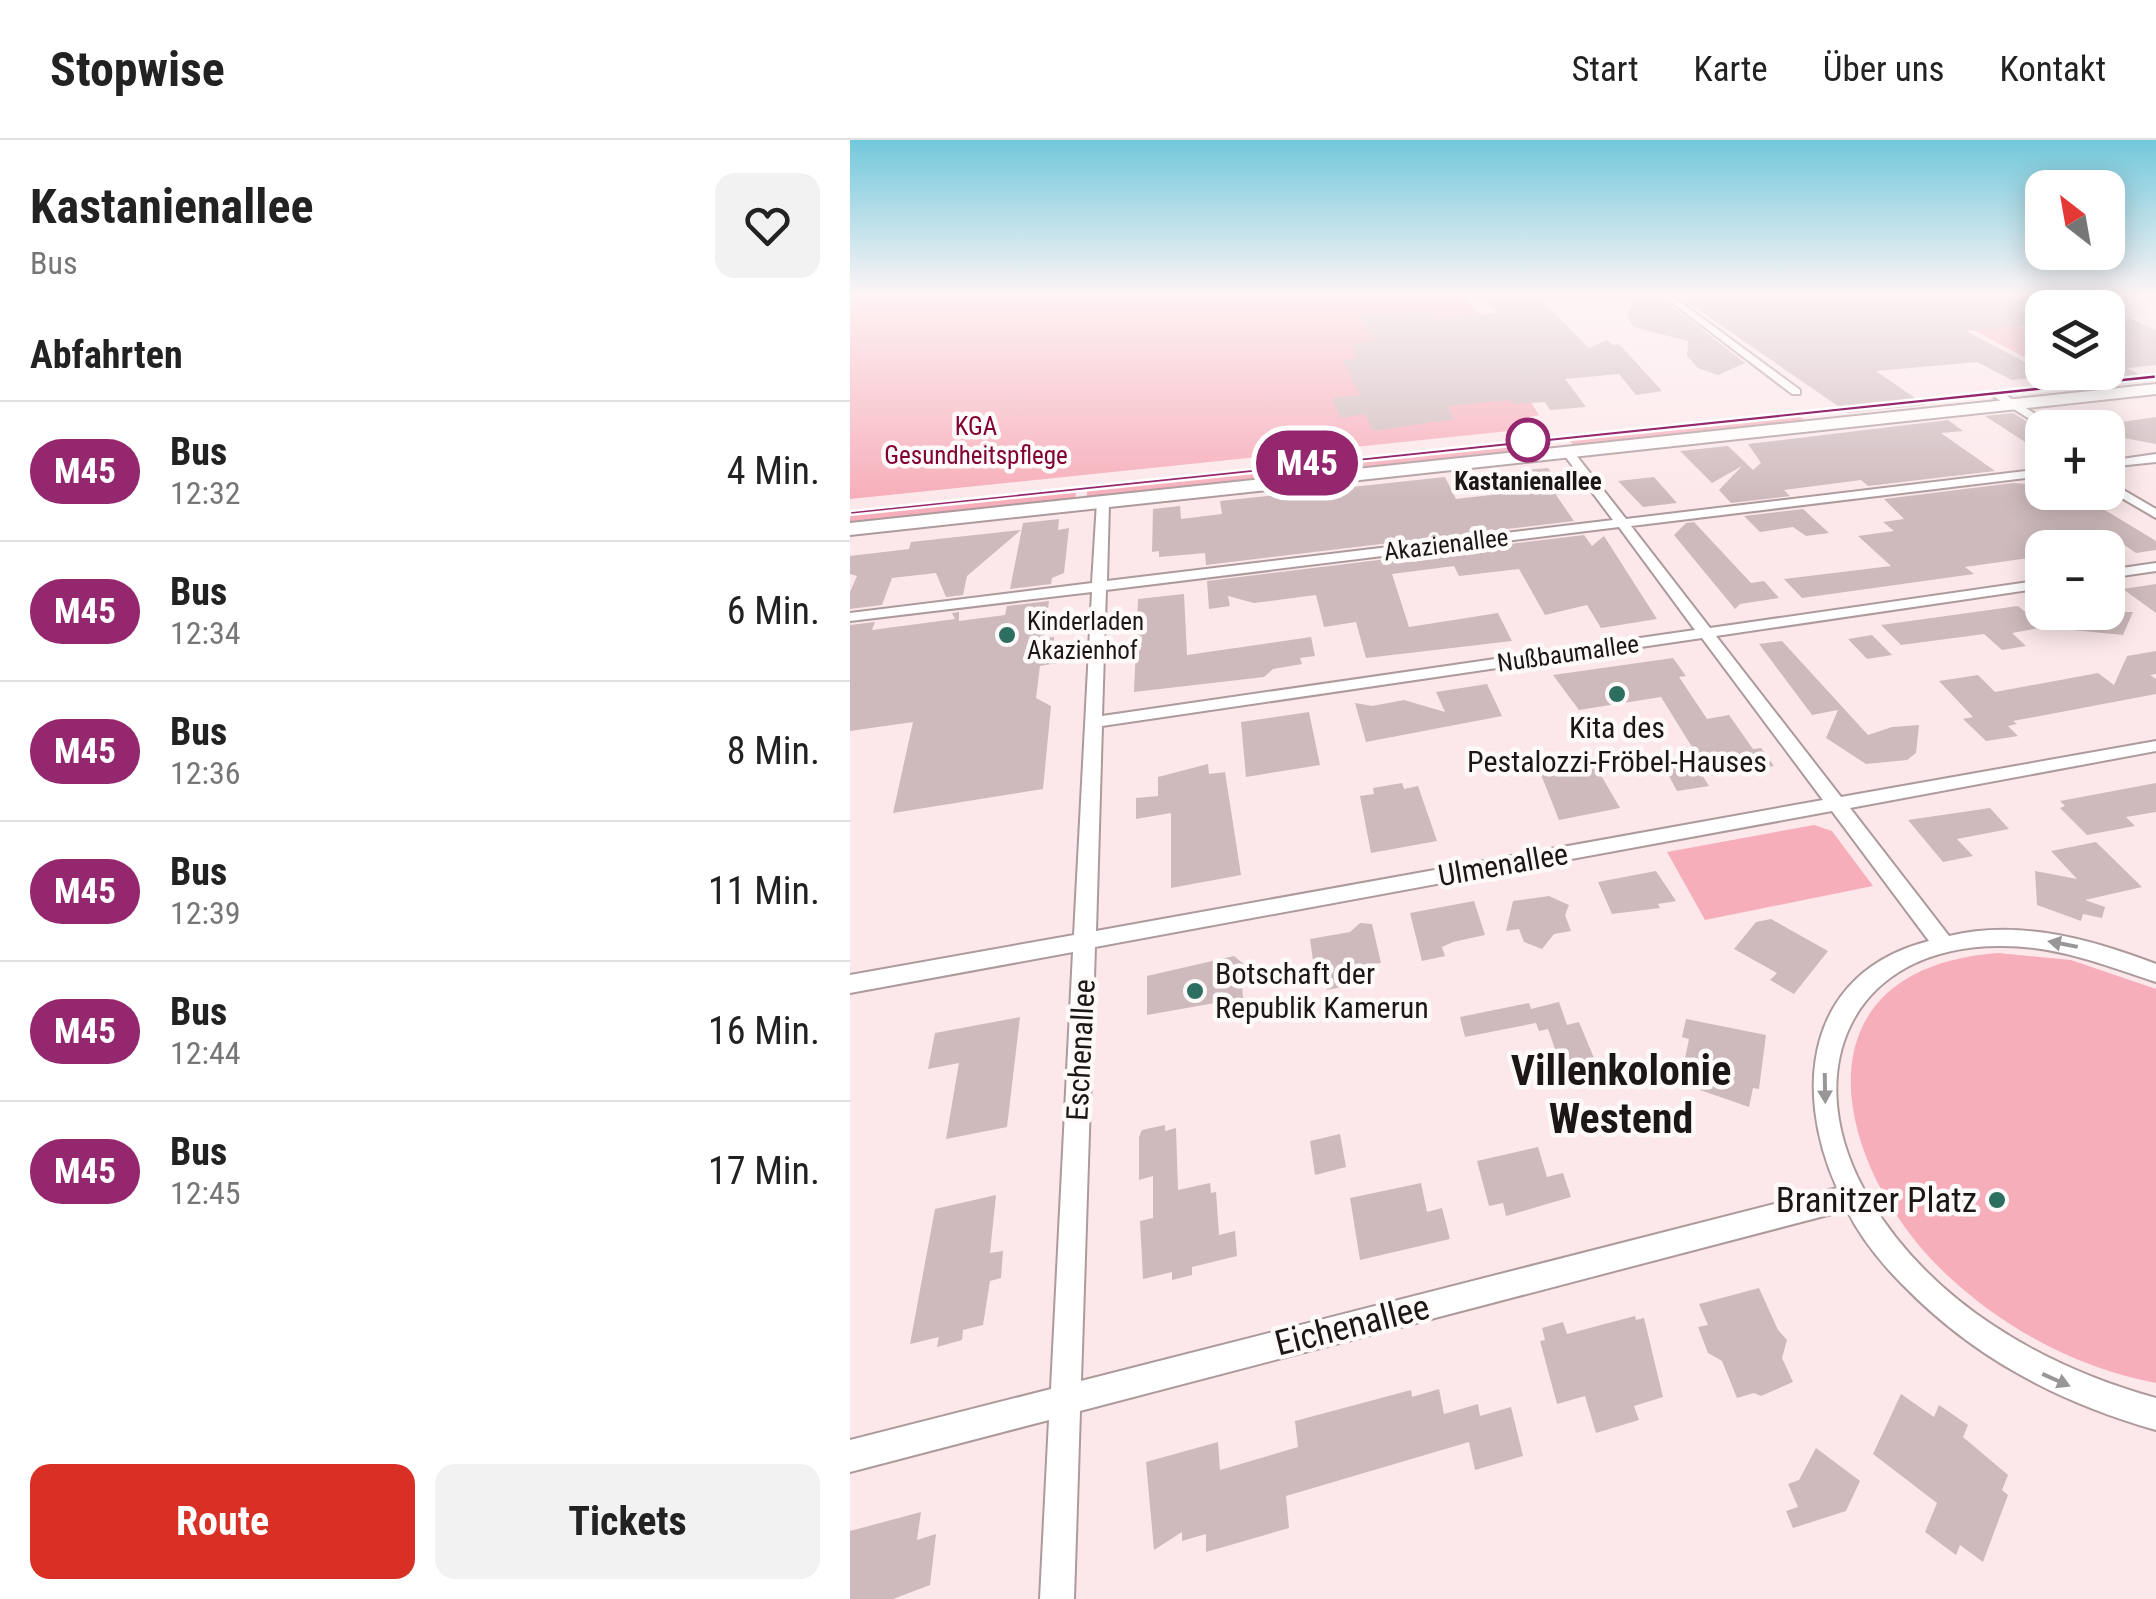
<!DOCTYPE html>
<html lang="de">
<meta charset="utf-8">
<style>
:root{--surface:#fff;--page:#f2f2f2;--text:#222;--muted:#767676;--line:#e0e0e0;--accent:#d93025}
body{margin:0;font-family:"Roboto Condensed",sans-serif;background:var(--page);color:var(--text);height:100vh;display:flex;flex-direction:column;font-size:38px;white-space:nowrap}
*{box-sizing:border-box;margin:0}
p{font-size:32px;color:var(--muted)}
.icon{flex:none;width:55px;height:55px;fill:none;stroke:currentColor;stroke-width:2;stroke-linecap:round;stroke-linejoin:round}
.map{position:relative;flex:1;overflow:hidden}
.sheet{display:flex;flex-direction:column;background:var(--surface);width:850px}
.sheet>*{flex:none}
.badge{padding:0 20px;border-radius:32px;font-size:35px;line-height:65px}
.needle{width:65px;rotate:329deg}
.tools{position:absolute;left:1175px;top:30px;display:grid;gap:20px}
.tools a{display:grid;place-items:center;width:100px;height:100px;border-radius:20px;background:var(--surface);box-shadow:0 5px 25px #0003;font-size:50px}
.map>.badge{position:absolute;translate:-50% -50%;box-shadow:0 0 0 5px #fff}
h2{padding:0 30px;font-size:38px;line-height:90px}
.round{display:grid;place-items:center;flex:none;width:105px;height:105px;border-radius:20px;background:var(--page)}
.headline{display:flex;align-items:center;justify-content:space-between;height:170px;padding:0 30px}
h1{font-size:48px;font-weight:700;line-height:75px}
.action{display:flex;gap:20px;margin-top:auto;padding:20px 30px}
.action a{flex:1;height:115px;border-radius:20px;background:var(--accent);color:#fff;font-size:40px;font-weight:700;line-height:115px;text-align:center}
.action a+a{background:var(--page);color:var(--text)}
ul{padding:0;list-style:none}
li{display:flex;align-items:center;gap:30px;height:140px;padding:0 30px;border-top:2px solid var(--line)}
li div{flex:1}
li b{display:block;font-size:38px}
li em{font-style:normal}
li .badge{min-width:110px;font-weight:700;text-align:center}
header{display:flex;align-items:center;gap:60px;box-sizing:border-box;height:140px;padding:0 50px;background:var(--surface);border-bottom:2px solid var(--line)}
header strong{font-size:48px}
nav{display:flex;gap:55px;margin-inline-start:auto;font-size:35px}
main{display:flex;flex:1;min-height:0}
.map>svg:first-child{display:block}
.green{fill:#f6aeba}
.building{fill:#cebabd}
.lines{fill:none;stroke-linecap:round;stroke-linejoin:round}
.street-casing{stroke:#ad9a9d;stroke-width:4}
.secondary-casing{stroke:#ad9a9d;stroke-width:4}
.street{fill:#fff;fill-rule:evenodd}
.secondary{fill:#fff;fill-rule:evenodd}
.oneway{fill:#999697}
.line{fill:#95276e;stroke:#fff;stroke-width:2.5}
.stop-dot{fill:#fff;stroke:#95276e;stroke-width:5}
.poi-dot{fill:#2c6e5f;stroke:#fefafa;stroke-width:4}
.labels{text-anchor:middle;stroke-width:9;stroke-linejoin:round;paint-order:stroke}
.far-park-label{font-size:25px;fill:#810233;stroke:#fefafa}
.far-stop-label{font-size:25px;font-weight:bold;fill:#1d1617;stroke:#fefafa}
.far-street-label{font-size:25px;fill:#1d1617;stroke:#fefafa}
.far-poi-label{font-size:25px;fill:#1d1617;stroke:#fefafa;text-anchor:start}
.poi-label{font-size:30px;fill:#1d1617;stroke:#fefafa}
.street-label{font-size:30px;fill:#1d1617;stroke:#fefafa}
.near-poi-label{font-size:35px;fill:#1d1617;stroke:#fefafa;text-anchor:end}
.near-street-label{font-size:35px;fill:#1d1617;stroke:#fefafa}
.near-quarter-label{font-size:42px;font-weight:bold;fill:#1d1617;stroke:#fefafa}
</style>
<header>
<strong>Stopwise</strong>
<nav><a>Start</a><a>Karte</a><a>Über uns</a><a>Kontakt</a></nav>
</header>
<main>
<section class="sheet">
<div class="headline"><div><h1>Kastanienallee</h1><p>Bus</p></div><a class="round"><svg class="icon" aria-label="heart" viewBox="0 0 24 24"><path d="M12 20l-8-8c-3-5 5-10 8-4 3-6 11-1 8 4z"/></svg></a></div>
<h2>Abfahrten</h2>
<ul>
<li><span class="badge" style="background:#95276e;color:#fff">M45</span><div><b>Bus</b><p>12:32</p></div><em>4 Min.</em></li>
<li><span class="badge" style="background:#95276e;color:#fff">M45</span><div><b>Bus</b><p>12:34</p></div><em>6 Min.</em></li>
<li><span class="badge" style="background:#95276e;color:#fff">M45</span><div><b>Bus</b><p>12:36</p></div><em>8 Min.</em></li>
<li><span class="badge" style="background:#95276e;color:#fff">M45</span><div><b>Bus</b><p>12:39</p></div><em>11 Min.</em></li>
<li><span class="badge" style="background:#95276e;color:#fff">M45</span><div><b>Bus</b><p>12:44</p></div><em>16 Min.</em></li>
<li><span class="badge" style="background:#95276e;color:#fff">M45</span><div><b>Bus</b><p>12:45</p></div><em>17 Min.</em></li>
</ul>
<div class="action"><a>Route</a><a>Tickets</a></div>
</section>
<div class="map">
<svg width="1306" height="1459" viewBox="0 0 1306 1459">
<rect width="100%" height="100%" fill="#fce8eb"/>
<path class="green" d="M0,155H613L682,235V264L689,275L671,279L679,289L0,359Z
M1058,155H1108L1192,197V216L1176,218Z
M948,276L959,282L724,306L719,299Z
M688,302L694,311L237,360V349Z
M226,351L225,361L0,385V374Z
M964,685L982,691L1023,746L855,780L817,712Z
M1148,813L1221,820L1306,849V1243C1229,1229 1155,1189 1098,1136C983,1029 937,829 1148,813Z"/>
<path class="building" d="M631,155H686L739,208L757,200L763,205L769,204L812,251L786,255L769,234L715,239L736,267L700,270L695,262L663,264L662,260L597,266L604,279L523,291L515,274L491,278L482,258L510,255L493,220L508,218L500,205L525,201L509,176L580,171L586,179L647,173Z
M786,155H808L895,223L868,235L848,228L837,216L838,201L783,187L777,175Z
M827,155H1192V184L1116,191L1201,236L1162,240L1127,222L1026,231L1075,265L998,273Z
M1258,169L1306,190V225L1277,228L1301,241L1252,246L1226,232H1258Z
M1163,273L1192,291V313L1135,276Z
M1306,277V304L1258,295V288H1231Z
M1098,280L1113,291L1091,293L1145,331L1018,346L1011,340L934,350L940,356L881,363L869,350L892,326L862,343L830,311L878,306L903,330L911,323L898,304Z
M698,328L716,354L706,355L724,381L356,425L355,413L309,417V411L302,412L303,369L330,366L331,379L372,374L370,361L595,337L606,359L658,353L655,347L681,344L673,330Z
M804,337L827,363L793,367L768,341Z
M1163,343L1192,345V352L1227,353L1306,401V410L1286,413L1270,402L1192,408V416L1115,427L1124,434L952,458L934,439L1041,426L1008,396L1044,391L1033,382L1054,379L1034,359Z
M953,369L979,393L956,396L943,387L910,392L894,376Z
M209,379L208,390L219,388L214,433L202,438L201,444L160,449L173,383Z
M844,382L901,443L914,441L929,458L890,464L885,469L824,395L836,383Z
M171,390L117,436L113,455L96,457L86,433L42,438L32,465L0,469V452L7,436L0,434V416L59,409L61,402Z
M734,395L742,406L754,396L807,479L751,488L737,465L695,475L669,429L609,436L604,426L542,434L559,487L648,473L662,501L516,518L506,482L474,487L466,455L404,463L378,456L380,466L359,469L357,441Z
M1306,444V473L1273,449Z
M334,454L337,515L461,497L465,516L450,518L452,524L423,529L414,537L284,552L288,459Z
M199,461L194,498L204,497V504L209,503L207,523L190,526L186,558L201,566L193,649L43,673L63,582L0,591V485L25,482L22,490L105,479L102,473L109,472V481L155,475L157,466Z
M1168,466L1194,487L1162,493L1176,506L1152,510L1134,494L1051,505L1031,485Z
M1203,472H1283L1273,495L1203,488Z
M1022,495L1042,515L1017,519L998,499Z
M932,501L1018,595L1042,587L1069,585L1066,613L1057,620L1016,624L976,598L988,570L962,575L909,504Z
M1306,511V534L1300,535L1306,539V554L1163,581L1167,584L1158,586L1168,596L1136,601L1113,579L1123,577L1089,541L1128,535L1145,552L1248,533L1264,545L1277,516Z
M823,518L836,536L829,537L857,579L879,575L903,609L911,608L924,626L860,636L811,557L729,570L703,535Z
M637,544L652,576L516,602L505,563L522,566L554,560L595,572L586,552Z
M459,572L470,625L396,637L391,582Z
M726,614L729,620L741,618L770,668L709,680L688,627L701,625L698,619Z
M844,622L859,646L827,651L814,627Z
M358,624L359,634L375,632L391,735L321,748V673L286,679V658L308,656V637Z
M552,643L554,649L568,646L587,701L521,713L510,656L524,654L523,648Z
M1306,643V672L1276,677L1285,686L1237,695L1210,668L1215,666L1210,661Z
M1140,668L1159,689L1107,699L1123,716L1093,722L1058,680Z
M1246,702L1292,747L1235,760L1255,767L1252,778L1233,774L1231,781L1187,765L1185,731L1227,739L1201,711Z
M806,731L826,761L808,764L810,768L762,774L748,742Z
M699,756L719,765L715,775L721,791L704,794L692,809L674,802L669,789L656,791L663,761Z
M624,761L635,795L603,802L592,807L595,816L572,821L560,773Z
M921,779L978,811L944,854L920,840L927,833L884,809L906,782Z
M510,783L522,784L531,823L497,827L501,845L477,850L473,826L464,828L460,799L500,792Z
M384,816L407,835L392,845L393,858L297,875V836Z
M709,862L717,885L729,882L744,918L711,926L698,889L689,891L681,869Z
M679,863L686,883L615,897L610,877Z
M170,877L157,987L96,999L109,923L78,929L85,893Z
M836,879L916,895L909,949L903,948L899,967L850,950L853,938L832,933L839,899L832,897Z
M315,985V991L326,988L328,1050L360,1043L361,1053L366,1052L369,1095L385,1091L387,1116L342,1127V1135L322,1140V1132L293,1139L290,1081L303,1078V1036L289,1040V997L292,990Z
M490,994L496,1027L465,1035L460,1001Z
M688,1007L697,1037L713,1033L721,1057L656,1076L653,1063L639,1066L627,1021Z
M571,1043L577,1072L592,1068L600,1099L510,1120L500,1058Z
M146,1055L140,1113L153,1111L151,1138L140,1141L133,1185L113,1190L112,1200L87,1207L89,1197L60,1204L85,1069Z
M909,1148L928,1190L937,1200L932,1218L943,1242L911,1256L904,1253L887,1258L872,1221L858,1213L848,1187L858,1185L849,1164Z
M785,1176L786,1180L794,1178L813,1257L784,1266L789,1280L746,1293L735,1256L707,1264L690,1201L695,1200L692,1188L713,1182L717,1194Z
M589,1249L594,1274L628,1264L630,1276L661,1267L673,1316L625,1330L619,1302L436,1356L439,1388L356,1412V1394L332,1401V1392L304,1410L296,1322L368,1302L370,1330L448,1307L445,1281L561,1250L562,1257Z
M1051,1254L1084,1277L1089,1265L1118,1285L1113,1297L1158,1335L1152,1350L1158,1355L1133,1422L1110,1405L1106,1415L1075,1392L1087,1363L1023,1314Z
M966,1308L1010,1341L996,1371L943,1388L936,1371L948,1367L938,1344L949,1340Z
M71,1372L67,1400L86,1394L80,1445L43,1459H0V1391Z"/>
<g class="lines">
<g class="street-casing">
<path id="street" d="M812,155H821L950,250V254H942Z
M1147,251L1151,252L1207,288H1194L1143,256L1142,254Z
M718,309L722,310L776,379L1192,329V336L781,386L860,488L1192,440V448L866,496L991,657L1306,601V611L1000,668L1099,796C1168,779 1241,799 1306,824V842C1254,825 1208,806 1152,806C998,805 945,936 1020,1060C1082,1163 1193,1227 1306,1258V1290C1208,1262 1124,1218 1053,1145C1032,1124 1010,1097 997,1070L230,1271L224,1459H190L199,1280L0,1332V1300L201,1249L223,812L0,853V835L224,795L242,452L0,481V473L242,443L247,362L253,358L259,362L257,441L763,380L712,312ZM769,387L845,490L252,576L256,450ZM852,498L973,660L246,791L252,586ZM982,671L1079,801C957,832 942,947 987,1048L231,1241L245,807Z
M1306,314V322L1258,327V321Z
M1258,341L1306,369V378L1258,350Z
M1306,423V431L1258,438V430Z"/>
</g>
<g class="secondary-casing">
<path id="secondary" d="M1306,244V254L0,395V383Z"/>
</g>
<use href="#street" class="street"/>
<use href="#secondary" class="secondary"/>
</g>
<defs><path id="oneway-solid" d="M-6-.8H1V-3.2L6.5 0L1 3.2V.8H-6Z" transform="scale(2.5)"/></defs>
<g class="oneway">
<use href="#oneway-solid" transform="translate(1213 804) rotate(-169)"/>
<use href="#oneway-solid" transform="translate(975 948) rotate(89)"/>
<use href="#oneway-solid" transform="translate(1206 1240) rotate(24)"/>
</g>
<linearGradient id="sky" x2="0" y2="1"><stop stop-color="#72c8db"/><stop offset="0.43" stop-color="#fef5f6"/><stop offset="1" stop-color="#fef5f6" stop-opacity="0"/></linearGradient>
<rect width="1306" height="359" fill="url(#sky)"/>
<path class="line" d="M1306,234V239L0,375V371Z"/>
<circle class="stop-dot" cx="678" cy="300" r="20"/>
<g class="poi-dot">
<circle cx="157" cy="495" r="10"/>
<circle cx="767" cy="554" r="10"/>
<circle cx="345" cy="851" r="10"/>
<circle cx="1147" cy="1060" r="10"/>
</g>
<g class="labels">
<g class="far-park-label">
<text x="126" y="295">KGA<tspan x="126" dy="29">Gesundheitspflege</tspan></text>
</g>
<g class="far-stop-label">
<text x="678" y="350">Kastanienallee</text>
</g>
<g class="far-street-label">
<text transform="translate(596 404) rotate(-7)" y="9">Akazienallee</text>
<text transform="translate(718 513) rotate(-8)" y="9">Nußbaumallee</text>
</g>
<g class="far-poi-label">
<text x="177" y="490">Kinderladen<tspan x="177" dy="29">Akazienhof</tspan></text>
</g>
<g class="poi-label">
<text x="767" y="598">Kita des<tspan x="767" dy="34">Pestalozzi-Fröbel-Hauses</tspan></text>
<text x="365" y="844" text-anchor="start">Botschaft der<tspan x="365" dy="34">Republik Kamerun</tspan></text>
</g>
<g class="street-label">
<text transform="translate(653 725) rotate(-10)" y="10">Ulmenallee</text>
<text transform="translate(231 910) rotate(-87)" y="10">Eschenallee</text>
</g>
<g class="near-poi-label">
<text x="1127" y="1072">Branitzer Platz</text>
</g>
<g class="near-street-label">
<text transform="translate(502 1185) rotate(-14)" y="12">Eichenallee</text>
</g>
<g class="near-quarter-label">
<text x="771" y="945">Villenkolonie<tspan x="771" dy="48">Westend</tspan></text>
</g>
</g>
</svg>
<div class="tools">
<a><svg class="needle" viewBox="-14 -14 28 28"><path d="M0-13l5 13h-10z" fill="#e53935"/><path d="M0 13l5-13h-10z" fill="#767676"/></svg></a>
<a><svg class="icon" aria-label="layers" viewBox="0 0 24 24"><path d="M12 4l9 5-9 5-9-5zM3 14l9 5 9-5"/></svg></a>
<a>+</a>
<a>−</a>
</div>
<b class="badge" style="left:457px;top:323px;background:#95276e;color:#fff">M45</b>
</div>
</main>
